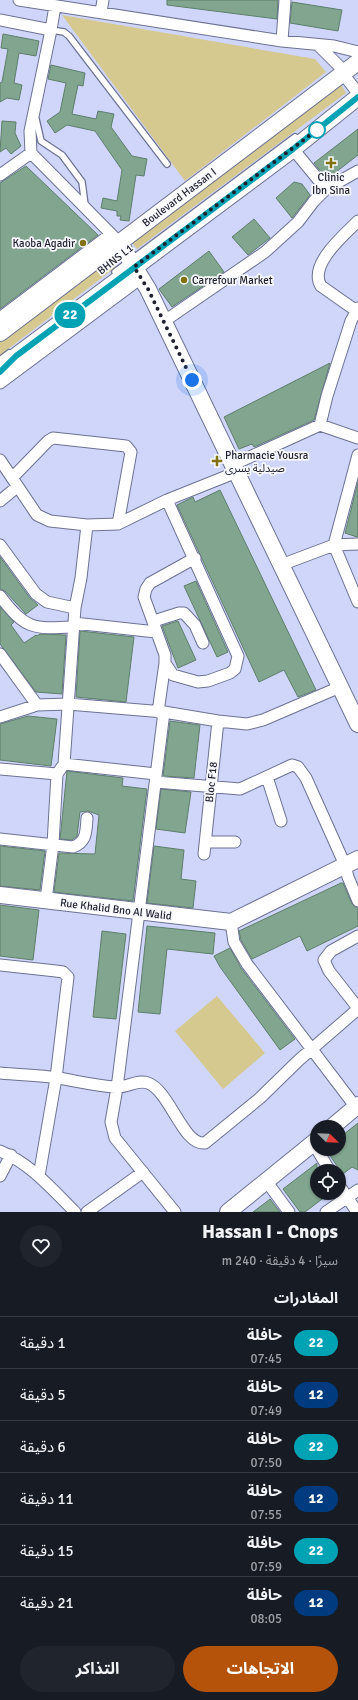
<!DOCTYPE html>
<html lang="ar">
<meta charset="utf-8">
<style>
:root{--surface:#171b24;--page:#20242c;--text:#f1f3f6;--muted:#9ea1a6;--line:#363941;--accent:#b45309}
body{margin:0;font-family:Signika,"Noto Sans Arabic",sans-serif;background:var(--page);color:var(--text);direction:rtl;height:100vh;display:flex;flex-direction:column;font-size:15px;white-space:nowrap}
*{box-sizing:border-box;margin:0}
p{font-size:13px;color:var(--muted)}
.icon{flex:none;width:22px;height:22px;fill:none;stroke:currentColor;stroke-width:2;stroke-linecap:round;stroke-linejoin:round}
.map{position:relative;height:1212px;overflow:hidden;direction:ltr}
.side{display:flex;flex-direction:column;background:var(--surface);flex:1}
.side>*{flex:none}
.badge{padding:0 8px;border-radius:13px;font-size:14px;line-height:26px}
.needle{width:26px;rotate:113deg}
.controls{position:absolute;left:310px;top:1120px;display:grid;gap:8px}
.controls a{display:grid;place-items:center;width:36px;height:36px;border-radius:50%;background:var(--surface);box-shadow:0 1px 3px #0004;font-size:20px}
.you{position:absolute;width:20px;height:20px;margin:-10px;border:3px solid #fff;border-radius:50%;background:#1a73e8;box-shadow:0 0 0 6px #1a73e833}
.map>.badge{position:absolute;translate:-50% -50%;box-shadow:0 0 0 2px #fff}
h2{padding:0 20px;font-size:15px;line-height:36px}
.round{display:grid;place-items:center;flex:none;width:42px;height:42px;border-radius:21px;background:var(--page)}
.head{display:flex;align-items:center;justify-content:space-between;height:68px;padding:0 20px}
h1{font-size:19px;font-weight:700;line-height:30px}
.primary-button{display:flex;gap:8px;margin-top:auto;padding:8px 20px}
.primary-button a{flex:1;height:46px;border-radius:24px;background:var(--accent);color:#fff;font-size:16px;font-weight:700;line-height:46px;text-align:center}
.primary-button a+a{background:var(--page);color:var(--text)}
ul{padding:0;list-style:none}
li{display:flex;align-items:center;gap:12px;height:52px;padding:0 20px;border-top:1px solid var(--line)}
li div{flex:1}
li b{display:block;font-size:15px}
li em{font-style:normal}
li .badge{min-width:44px;font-weight:700;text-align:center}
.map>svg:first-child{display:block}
.green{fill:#d5c990}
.building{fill:#82a58f;stroke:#5d7f6a}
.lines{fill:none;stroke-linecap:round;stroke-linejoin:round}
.lane-casing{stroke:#6c7292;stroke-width:8}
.street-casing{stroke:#6c7292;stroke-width:13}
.secondary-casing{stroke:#6c7292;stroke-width:18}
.lane{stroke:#fff;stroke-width:5.5}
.street{stroke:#fff;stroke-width:11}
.secondary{stroke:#fff;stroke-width:16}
.line-casing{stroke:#fff;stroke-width:9}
.line{stroke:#00a3b4;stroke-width:6}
.walk{stroke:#1e202e;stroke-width:4;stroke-dasharray:0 7.2}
.stop-dot{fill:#fff;stroke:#00a3b4;stroke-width:2}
.poi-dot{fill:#827110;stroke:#f8f9fd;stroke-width:1.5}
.labels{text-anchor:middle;stroke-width:3.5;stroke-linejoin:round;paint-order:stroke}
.poi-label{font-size:11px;fill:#1e202e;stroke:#f8f9fd;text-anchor:start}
.street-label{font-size:11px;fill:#1e202e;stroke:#f8f9fd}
</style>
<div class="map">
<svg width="358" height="1212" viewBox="0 0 358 1212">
<rect width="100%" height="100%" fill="#d0d6fa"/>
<path class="green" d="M62,15L315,59L326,72L185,181Z
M340,83L346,93L137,249L132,243Z
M109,258L116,267L0,355V341Z
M217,996L265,1053L223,1089L175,1031Z"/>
<path class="building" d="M167,0H278L277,19L167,5Z
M292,2L342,10L338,31L290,23Z
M3,34L39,41L36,56L19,53L14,83L22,85L19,100L7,98L0,102V83L2,82L8,49L1,48Z
M51,65L85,73L83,86L78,85L72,114L96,119L98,111L114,114L111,127L132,156L147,159L144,176L136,175L129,221L120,220L121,216H117V211L101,208L103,198L117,201L122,170L95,131L67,125L55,133L47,121L60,112L66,83L48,79Z
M2,121L16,122L15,133L21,146L11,154L6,148L0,152Z
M358,129V155L327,179L314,163Z
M26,166L98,235L0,309V183Z
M294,182L302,184L310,195L292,218L276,198Z
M254,219L270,238L248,255L232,237Z
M209,251L224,272L172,307L159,289Z
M330,363L314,420L254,447L252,444L239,449L224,417Z
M358,482V537H357L345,533Z
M220,490L316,690L298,697L284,670L259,682L177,505L193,497L195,502Z
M0,557L30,598L38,605L26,614L5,591L0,589Z
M196,581L228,652L217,657L184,586Z
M0,607L14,622L11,625L24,643L36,635L37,636L40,634L66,635L62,694L36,692L0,644Z
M178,621L196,660L178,668L162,626Z
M80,631L134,637L126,702L76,697Z
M28,716L57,719L51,766L0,760V724Z
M170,721L200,725L194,778L163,776Z
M67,771L123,778L122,786L147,789L133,901L54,892L59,853L95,854L99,815L88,811L80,812L77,836L72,840L60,839Z
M161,789L191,792L185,833L156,829Z
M0,846L45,851L40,890L0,886Z
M154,846L184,850L181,879L196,881L193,908L147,903Z
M341,883H343L352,904L358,908V926L307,951L300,936L252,959L241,940L239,931Z
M0,905L39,910L33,960L0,956Z
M147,926L215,933L213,954L167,949L160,1014L138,1012Z
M102,931L126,934L116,1019L93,1017Z
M230,948L241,968L295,1039L280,1050L220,967L214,956Z
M358,1123V1170L352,1167L343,1174L325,1149H339V1138Z
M317,1163V1193H330L305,1212H300L283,1189Z
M270,1199L280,1212H253L265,1203Z"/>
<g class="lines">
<g class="lane-casing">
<path id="lane" d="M51,30L64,32L69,36L167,164
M36,119L41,141L62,155L82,182L85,205
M115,272L295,137
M0,360L9,353"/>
</g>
<g class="street-casing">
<path id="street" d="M19,0L282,41L334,46L358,52
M101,12L103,0
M0,20L51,30L30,131L31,153L119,242
M51,30L55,6
M282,41L285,0
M319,46L345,72L347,79L358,93
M293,149L326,189
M0,175L31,153
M358,221C344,235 308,265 321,286L358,312
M0,318L111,234
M163,322L265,252L298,222L314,201L326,189L358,171
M0,383L141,278
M320,425L327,396L351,321L358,308
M0,460L37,515L50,521L87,525
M232,465L320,425L358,438
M13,477L48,441L53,438L126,446L131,452L118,524
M0,501L17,487
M358,544L334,545L358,602
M0,545L36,594L47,602L75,608
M281,565L334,545L358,455
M0,596C26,630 33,629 74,627
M154,621L179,613H184L195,625L203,643
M74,623L156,632
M0,654L37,705
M165,663L173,675L198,682L208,681L230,673L235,669L238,656L167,500
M158,712L165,663V655L144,597L146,589L150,583L195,558
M164,712L117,1088L111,1122L115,1138L175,1212
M0,717L37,705L68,704L164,712L218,721L247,724L263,720L340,687
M64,764L156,774
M0,769L57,774L64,764L75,608L81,578L87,525L118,524L167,500L237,472
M267,777L281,821
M156,782L240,789L292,765L298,767L306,778L345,865L348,877L358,901
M0,839L73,847C87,842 86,831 87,818
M206,842H235
M204,854L218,721
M46,900L53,844L57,774
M231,922L234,942L247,964L358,1110
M358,936L331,951L324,960L329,971L358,1008
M0,965L56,971L63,972L68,977L56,1078L39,1176
M0,1073C19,1075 39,1075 58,1078C77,1081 96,1086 116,1087C127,1088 137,1079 148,1083C170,1091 183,1146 205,1143L260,1098L299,1060L358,1009
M313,1143L330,1171
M0,1151C30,1163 52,1189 75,1212
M0,1176L11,1155
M267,1182L289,1212
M339,1185L357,1212
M87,1212L143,1172
M326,1212L358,1190"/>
</g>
<g class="secondary-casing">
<path id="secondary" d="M119,242L148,289L358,724
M0,333L358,62
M0,372L16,356L293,149L358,97
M0,895L231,922L358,859
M332,1127L358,1105
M228,1212L317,1140"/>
</g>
<use href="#lane" class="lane"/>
<use href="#street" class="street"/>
<use href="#secondary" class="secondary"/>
</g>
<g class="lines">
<g class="line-casing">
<path id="line" d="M0,372L16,356L293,149L358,97"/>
</g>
<use href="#line" class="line"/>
<path class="walk" d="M192,380L148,289L134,267L317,130"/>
</g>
<circle class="stop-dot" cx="317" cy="130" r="8"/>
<g class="poi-dot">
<path d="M329 157h4v4h4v4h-4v4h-4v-4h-4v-4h4z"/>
<circle cx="83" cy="243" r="4"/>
<circle cx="184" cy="280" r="4"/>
<path d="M215 455h4v4h4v4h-4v4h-4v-4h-4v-4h4z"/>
</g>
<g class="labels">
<g class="poi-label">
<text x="331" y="181" text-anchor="middle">Clinic<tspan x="331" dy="13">Ibn Sina</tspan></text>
<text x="75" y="247" text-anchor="end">Kaoba Agadir</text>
<text x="192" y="284">Carrefour Market</text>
<text x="225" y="459">Pharmacie Yousra<tspan x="225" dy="13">صيدلية يسرى</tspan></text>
</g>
<g class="street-label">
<text transform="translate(179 197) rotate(-37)" y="4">Boulevard Hassan I</text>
<text transform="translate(115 259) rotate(-38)" y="4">BHNS L1</text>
<text transform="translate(211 782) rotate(-84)" y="4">Bloc F18</text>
<text transform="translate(116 909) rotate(7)" y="4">Rue Khalid Bno Al Walid</text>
</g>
</g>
</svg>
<div class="controls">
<a><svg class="needle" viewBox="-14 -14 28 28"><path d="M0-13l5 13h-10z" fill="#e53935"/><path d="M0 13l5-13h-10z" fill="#9ea1a6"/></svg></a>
<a><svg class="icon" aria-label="locate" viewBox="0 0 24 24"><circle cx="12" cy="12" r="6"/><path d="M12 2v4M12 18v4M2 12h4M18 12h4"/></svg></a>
</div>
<div class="you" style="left:192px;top:380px"></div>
<b class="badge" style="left:70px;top:315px;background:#00a3b4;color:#fff">22</b>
</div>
<section class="side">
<div class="head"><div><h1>Hassan I - Cnops</h1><p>سيرًا · 4 دقيقة · 240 m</p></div><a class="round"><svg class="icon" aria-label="heart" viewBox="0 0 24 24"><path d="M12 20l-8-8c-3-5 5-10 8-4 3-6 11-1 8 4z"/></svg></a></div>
<h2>المغادرات</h2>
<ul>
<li><span class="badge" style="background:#00a3b4;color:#fff">22</span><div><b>حافلة</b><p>07:45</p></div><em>1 دقيقة</em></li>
<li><span class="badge" style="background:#003b80;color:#fff">12</span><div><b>حافلة</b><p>07:49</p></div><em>5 دقيقة</em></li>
<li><span class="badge" style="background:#00a3b4;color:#fff">22</span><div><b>حافلة</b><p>07:50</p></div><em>6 دقيقة</em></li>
<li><span class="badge" style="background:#003b80;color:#fff">12</span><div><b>حافلة</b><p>07:55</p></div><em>11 دقيقة</em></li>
<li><span class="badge" style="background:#00a3b4;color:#fff">22</span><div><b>حافلة</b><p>07:59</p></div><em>15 دقيقة</em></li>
<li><span class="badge" style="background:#003b80;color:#fff">12</span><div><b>حافلة</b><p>08:05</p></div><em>21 دقيقة</em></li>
</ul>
<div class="primary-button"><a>الاتجاهات</a><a>التذاكر</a></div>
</section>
